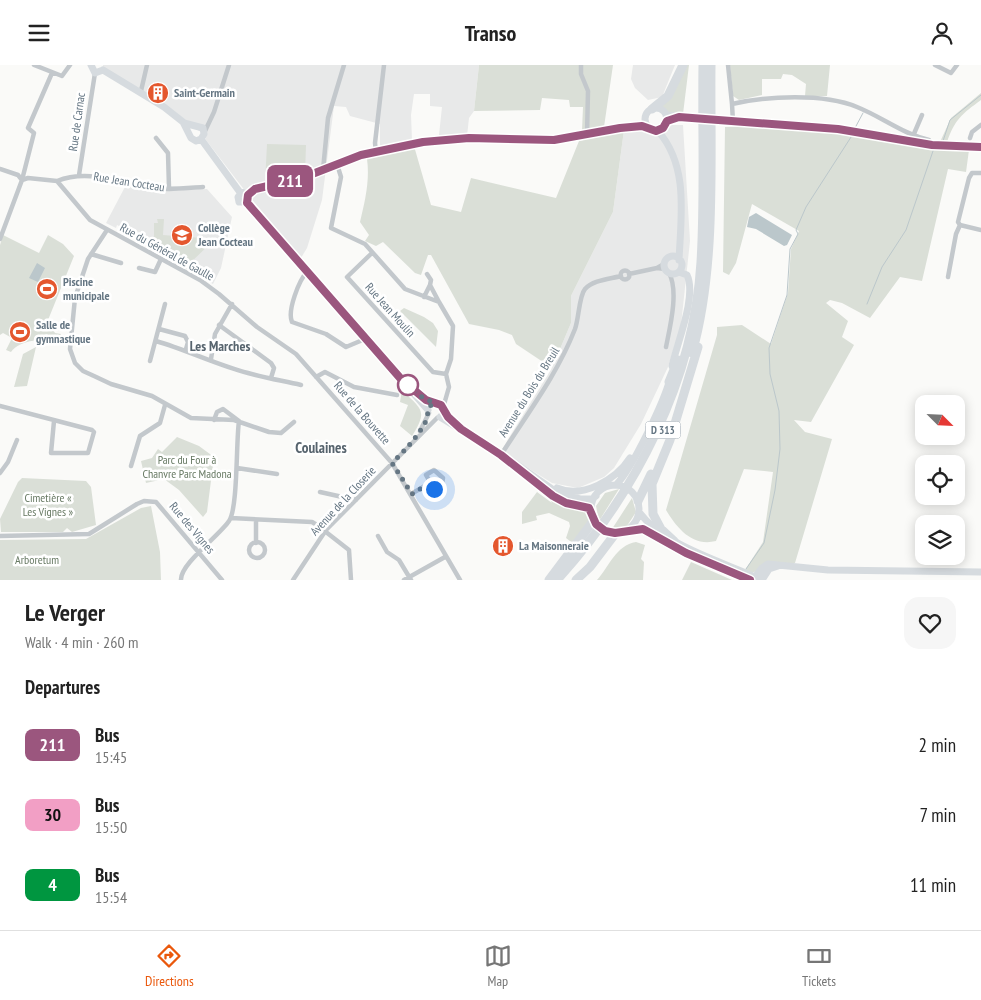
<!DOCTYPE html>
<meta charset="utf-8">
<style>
:root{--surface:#fff;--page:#f6f6f6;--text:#222;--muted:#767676;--line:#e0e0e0;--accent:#ea580c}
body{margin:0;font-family:"PT Sans Narrow",sans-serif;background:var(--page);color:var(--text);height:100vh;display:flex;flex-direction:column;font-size:19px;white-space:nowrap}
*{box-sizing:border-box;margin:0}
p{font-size:16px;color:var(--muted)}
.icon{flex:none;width:28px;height:28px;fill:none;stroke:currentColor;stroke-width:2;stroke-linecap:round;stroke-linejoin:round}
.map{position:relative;height:515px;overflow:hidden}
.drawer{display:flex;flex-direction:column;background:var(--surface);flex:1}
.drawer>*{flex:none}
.badge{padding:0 10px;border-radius:8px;font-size:18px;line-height:32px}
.needle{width:32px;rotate:114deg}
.fabs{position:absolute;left:915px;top:330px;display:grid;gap:10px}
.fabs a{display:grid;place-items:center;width:50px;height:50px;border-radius:10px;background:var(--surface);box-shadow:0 2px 12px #0003;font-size:25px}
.you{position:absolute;width:25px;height:25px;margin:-12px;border:4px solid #fff;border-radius:50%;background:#1a73e8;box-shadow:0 0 0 8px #1a73e833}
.map>.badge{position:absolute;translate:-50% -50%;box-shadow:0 0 0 2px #fff}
h2{padding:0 25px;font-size:19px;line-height:45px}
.round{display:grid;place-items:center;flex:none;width:52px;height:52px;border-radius:15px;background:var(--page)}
.overview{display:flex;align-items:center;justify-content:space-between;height:85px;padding:0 25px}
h1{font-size:24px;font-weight:800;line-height:38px}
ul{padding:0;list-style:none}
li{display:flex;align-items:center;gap:15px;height:70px;padding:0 25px}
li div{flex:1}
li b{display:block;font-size:19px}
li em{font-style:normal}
li .badge{min-width:55px;font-weight:700;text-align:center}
header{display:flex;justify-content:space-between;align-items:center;height:65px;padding:0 25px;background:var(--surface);font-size:22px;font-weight:800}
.tab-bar{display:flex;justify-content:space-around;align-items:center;height:70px;border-top:1px solid var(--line);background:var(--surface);font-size:14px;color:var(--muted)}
.tab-bar a{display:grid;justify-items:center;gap:2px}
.tab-bar .current{color:var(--accent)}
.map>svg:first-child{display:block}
.built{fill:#e8e9e9}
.green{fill:#dadfd7}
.water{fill:#bbc7cb}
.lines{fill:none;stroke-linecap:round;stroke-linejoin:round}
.stream{stroke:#bbc7cb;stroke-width:1}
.street{stroke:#c3c8cc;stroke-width:4.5}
.secondary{stroke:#d6dbdf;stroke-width:7}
.highway{stroke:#d6dbdf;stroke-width:9}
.line-casing{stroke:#fff;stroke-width:11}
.line{stroke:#9b567e;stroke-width:8}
.walk{stroke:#657683;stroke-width:5;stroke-dasharray:0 9}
.stop-dot{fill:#fff;stroke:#9b567e;stroke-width:2.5}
.labels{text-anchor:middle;stroke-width:5;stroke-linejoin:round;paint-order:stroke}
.shield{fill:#fff;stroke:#939fa8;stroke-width:1}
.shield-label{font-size:11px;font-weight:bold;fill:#657683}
.poi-label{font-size:12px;font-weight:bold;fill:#657683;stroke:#fff;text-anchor:start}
.street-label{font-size:12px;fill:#657683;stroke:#fff}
.park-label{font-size:12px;fill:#687a64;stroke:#fff}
.neighbourhood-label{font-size:14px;font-weight:bold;fill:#57646e;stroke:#fff}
.quarter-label{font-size:15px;font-weight:bold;fill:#57646e;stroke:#fff}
</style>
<header><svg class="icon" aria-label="menu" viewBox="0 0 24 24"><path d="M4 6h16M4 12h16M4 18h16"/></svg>Transo<svg class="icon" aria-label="person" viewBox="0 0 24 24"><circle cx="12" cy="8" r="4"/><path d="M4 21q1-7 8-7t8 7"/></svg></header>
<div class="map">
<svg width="981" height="515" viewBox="0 0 981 515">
<rect width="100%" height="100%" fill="#fafaf8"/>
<path class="built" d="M103,0H479L474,46L469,53L467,71L439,70L442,42L430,41V29H414L411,50L412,75L380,82V59L350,51L346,42L334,41L322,135L307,183L301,193L249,131L206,75L204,69L103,5Z
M633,0H675L662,32L648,35L635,23L631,14Z
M671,60H683L690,176L681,260L668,302L641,359L614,403L604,412L578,423L552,418L501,386L552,303L571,258V231L613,147L624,65L640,64L657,69Z
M126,120L143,125L168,126L207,124L232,152L221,203L213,219L154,186L156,183L131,167L117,160L116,163L106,158Z"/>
<path class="green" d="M479,0H613L604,62L582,65L583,42H570L569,35L542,33L540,45L474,46Z
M685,0H689L683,49L666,47L659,42Z
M730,0H830L827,31H805L806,19L792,10L783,9L781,14H762V30L739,35L733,31Z
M981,28V35C962,49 955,54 947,77H940L951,53Z
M752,61L833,67L918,82L969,85L966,107L948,104L922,216L900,212L870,253L842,238L830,235L826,238L848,256L842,272L854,280L811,357L794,355L805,367L832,374L795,498H781L751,508L745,505L763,477L773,407L744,404L716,476C692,482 677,463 666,445L717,270V262L742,260L771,279L788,228L791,184L799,166L752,139L736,198L729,210L723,207L725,62Z
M624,65L613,147L571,231V258L552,303L516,279L512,270L499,265L469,259L431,190H428L421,210L415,208L383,177L376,181L365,176L369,170L360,157C365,136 370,115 367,94L414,81L431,140L461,147L471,113L556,133L579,76Z
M267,79L306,80L305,110L265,118Z
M157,154H164L163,170L215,174L185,203L154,186V158H158Z
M3,170L39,188L48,170L63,179L74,191L48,255L55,268L61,269V274C45,274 20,274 11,287L6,285L12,273L3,268L0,270V180Z
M404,243L424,252L433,258L438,266L436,282L400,246Z
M36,282L27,321L14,322L23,289Z
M402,325C422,345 428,345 412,371L400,361L408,340L400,337Z
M177,372L199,381L214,392L207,447L203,452L179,425L164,414L146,418L141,396L152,393L158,384L162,387Z
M22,413L86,416L91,422L96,460L72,467L67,463L63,467H1L0,454L18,417Z
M619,424L599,456L596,441L605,428Z
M537,427L552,438L550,435L554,432L592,448L594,455L575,480L566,473L570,461L569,457L549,448L536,451L537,455L522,459V447Z
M632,433L636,447L627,461L612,464Z
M151,441L160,487L161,515H0V475L86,474L141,443Z
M636,477L645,480L641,494L644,497L643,515H597C609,502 616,480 636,477Z
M691,497L732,515H682Z"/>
<path class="water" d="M756,148L792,170L787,180L784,181L756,164L747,162L749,152Z
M37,198L45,203L38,217L29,213Z"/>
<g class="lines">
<path class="stream" d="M855,63L863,48
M943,76L950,55L981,30
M867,239L882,202L906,165L933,86
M746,504L764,478L775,425L780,384L779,346L770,309L769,283L787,230L790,184L798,169L796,165L806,142L853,69"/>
<path class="street" d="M34,0L62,11L70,0
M581,0V9L588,26L587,70
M728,0L732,39
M935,0L951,8L957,0
M141,26L147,0
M733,57L732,39C766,31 824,28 857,42C882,52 903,69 929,75
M205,66L214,47L229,0
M913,71L922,50
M156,73L168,88L169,123
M970,73L972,67L981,60
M376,87L375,78L384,0
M337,99L341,112L331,163L365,179L405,224L439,237L453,261L451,294L446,309L449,322L443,343
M0,104L18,110L22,115
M323,105L328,53L344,0
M981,108H972L969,113L958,157L960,160L981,165
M79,110L95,8
M22,115L28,113L57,116L90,155L200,215L219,229L257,262L296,289L392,398L460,515
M57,116C88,104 116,117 148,122C166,126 185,123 203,122
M107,165L88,194L75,233L70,284L75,298L83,306L94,311L111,319L152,331L191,353L234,355L269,367L281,368L294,357
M0,174L22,115L34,68L28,63L52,8
M372,188L347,212L433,307L446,309
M91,189L121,198
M139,203L155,207L161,194
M657,203L665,204
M620.5 210a4.5 4.5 0 1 1 9 0a4.5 4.5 0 1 1-9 0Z
M307,207C299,215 287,246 292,257L326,269L346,282L365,274
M427,209L431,215L430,220
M629,209L657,203L664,199
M948,212L956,169L960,160
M424,232L430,220L439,237
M219,260L271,298L274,303L271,313
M159,264L185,271L188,277L186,284
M156,276C187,285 217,300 248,308C265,313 284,316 301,320
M666,282C670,262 679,226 669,208
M211,294L215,269L232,239
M150,296L165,239
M316,312L325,307L354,322L397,330
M0,341L92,365L94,367L88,388H51L54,356
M214,355L217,347L223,344L239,356
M420,366L429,348
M501,390C527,349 557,310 575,264C579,253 579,231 585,224C593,215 610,214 621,211
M131,401L140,371L160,358L165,340
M237,403L277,409
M434,405L443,413L442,419L434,424L426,410Z
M0,408L8,397L17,375
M320,427L356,435
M411,429L430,418
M231,453L312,457L317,460L349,485L351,515
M0,471L89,469L137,439L144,436L156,437L222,515
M378,471L387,487L399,495L411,515
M249 485a8 8 0 1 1 16 0a8 8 0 1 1-16 0Z
M256,478V455
M181,515C180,499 219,471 229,456C238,444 236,375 239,356
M293,515L326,465L437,353
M404,515L445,492"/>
<path class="secondary" d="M91,0L95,8L103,5
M103,5L164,42L183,57L191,73L196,76L201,74
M645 54a11 11 0 1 1 22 0a11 11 0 1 1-22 0Z
M666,50L838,64L932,80L981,82
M184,58L203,63L204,69L201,74
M658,66C689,101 681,151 679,195
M201,74L239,126L247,129L249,133
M241,128L238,132L239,137H247
M248,130L255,124L302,113L361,90L423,77L469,73L555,75L620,63L646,61
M247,137L428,345
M664 200a9 9 0 1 1 18 0a9 9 0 1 1-18 0Z
M672,301C677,278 697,231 687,210L679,207
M419,329L430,337L441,339L453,357
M440,352L512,396L558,428L580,434H592L596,431
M616,420C632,404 664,337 670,314
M591 444a24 24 0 1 1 48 0a24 24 0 1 1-48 0Z
M542,423L559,435L589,443L591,447
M557,423C582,434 616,415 630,393
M639,447C664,481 724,497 762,515
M629,465L643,464L686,487L750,515
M756,515L755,512L762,503L768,499L828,505L981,507
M762,515L769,504L778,501"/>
<path class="highway" d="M652,44L668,31L683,0
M692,288C717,201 710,91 711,0
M669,317L678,295
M638,436L651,409
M674,476L661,464L653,449L652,419L670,375L698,282
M549,515L594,455
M557,515C636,428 694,315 701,197C705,132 702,65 703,0
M576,515L590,502L615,469"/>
</g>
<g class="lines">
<g class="line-casing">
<path id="line" d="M750,515L686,488L643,464L615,468L605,466L596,459L589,443L566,438L553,431L501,390L461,364L448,352L441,340L426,335L401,314L249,140L247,138L248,130L255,124L302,113L361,90L423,77L469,73L554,75L620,63L642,61L656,66L663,63L667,56L679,52L838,64L932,80L981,82"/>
</g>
<use href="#line" class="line"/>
<path class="walk" d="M408,320L422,332L434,338C426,342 429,351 425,358C416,374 405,385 392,398L412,429L430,418L434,424"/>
</g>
<defs>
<g id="building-disc" transform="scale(1.125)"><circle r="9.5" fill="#e4572e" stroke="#fff"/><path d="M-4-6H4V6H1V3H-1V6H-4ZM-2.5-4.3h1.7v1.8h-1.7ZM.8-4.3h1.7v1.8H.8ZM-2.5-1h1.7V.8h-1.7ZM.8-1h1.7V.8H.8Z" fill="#fff"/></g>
<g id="school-disc" transform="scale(1.125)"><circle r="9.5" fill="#e4572e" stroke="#fff"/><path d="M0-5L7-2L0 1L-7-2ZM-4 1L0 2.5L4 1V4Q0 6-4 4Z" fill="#fff"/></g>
<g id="stadium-disc" transform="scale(1.125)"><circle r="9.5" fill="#e4572e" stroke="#fff"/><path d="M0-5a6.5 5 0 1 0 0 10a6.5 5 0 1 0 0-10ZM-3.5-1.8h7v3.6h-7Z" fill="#fff"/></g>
</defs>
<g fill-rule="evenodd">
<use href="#building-disc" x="158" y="28"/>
<use href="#school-disc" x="182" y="170"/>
<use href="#stadium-disc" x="47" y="224"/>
<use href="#stadium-disc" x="20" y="267"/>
<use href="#building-disc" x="503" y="481"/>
</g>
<circle class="stop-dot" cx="408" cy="320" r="10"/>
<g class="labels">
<rect class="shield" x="645.5" y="356.5" width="35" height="17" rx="4"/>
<g class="shield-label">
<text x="663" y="369">D 313</text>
</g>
<g class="poi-label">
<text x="174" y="32">Saint-Germain</text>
<text x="198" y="167">Collège<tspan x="198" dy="14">Jean Cocteau</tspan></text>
<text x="63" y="221">Piscine<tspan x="63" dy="14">municipale</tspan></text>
<text x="36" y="264">Salle de<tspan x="36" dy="14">gymnastique</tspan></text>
<text x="519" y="485">La Maisonneraie</text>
</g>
<g class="street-label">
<text transform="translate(77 57) rotate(-82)" y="4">Rue de Carnac</text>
<text transform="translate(129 117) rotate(9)" y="4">Rue Jean Cocteau</text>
<text transform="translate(167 187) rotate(29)" y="4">Rue du Général de Gaulle</text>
<text transform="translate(390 245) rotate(48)" y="4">Rue Jean Moulin</text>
<text transform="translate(529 327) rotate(-58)" y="4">Avenue du Bois du Breuil</text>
<text transform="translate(362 348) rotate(49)" y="4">Rue de la Bouvette</text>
<text transform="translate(343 436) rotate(-47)" y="4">Avenue de la Closerie</text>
<text transform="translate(192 463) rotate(50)" y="4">Rue des Vignes</text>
</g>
<g class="park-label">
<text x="187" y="399">Parc du Four à<tspan x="187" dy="14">Chanvre Parc Madona</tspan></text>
<text x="48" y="437">Cimetière «<tspan x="48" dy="14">Les Vignes »</tspan></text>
<text x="37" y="499">Arboretum</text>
</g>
<g class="neighbourhood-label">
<text x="220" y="286">Les Marches</text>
</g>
<g class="quarter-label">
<text x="321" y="388">Coulaines</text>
</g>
</g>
</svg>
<div class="fabs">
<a><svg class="needle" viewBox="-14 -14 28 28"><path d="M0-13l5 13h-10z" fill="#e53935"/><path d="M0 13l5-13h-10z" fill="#767676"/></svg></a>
<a><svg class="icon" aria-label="locate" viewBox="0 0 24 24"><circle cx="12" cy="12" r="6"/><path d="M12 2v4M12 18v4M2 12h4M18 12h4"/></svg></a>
<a><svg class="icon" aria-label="layers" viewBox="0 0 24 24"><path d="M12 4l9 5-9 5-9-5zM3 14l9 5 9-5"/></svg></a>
</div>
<div class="you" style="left:434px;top:424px"></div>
<b class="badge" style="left:290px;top:116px;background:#9b567e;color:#fff">211</b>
</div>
<section class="drawer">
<div class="overview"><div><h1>Le Verger</h1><p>Walk · 4 min · 260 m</p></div><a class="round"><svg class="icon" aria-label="heart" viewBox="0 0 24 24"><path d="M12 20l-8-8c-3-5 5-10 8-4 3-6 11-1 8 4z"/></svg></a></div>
<h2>Departures</h2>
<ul>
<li><span class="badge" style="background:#9b567e;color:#fff">211</span><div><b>Bus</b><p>15:45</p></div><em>2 min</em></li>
<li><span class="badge" style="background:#f29fc5;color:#111">30</span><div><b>Bus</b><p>15:50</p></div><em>7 min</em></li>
<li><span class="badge" style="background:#009640;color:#fff">4</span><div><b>Bus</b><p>15:54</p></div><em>11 min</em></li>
</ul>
</section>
<nav class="tab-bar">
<a class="current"><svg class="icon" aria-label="directions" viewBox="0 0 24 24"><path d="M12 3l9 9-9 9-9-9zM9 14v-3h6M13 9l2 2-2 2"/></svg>Directions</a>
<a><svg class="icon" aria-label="map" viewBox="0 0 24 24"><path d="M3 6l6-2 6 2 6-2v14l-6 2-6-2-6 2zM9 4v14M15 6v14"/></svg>Map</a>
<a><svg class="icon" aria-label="tickets" viewBox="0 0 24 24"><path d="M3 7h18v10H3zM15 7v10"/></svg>Tickets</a>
</nav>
